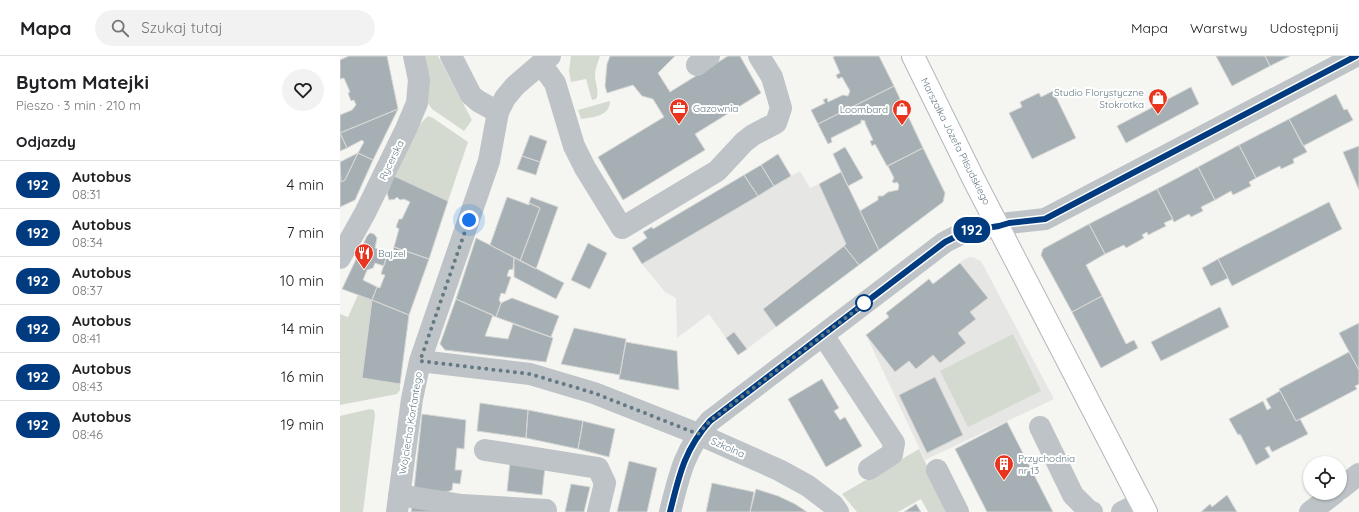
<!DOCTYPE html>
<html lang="pl">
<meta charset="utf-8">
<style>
:root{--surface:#fff;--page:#f2f2f2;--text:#202124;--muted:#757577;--line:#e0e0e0}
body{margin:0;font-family:Quicksand,sans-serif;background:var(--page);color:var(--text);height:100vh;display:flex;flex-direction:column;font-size:15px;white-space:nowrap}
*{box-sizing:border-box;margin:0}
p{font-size:13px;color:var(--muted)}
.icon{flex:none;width:22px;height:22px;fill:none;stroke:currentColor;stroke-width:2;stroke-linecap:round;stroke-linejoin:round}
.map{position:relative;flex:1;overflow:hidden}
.sheet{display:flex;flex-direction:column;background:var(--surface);width:340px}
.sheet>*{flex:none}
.badge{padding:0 8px;border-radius:13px;font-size:14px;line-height:26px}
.controls{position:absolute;left:963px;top:400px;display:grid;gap:8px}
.controls a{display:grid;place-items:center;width:44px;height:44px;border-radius:50%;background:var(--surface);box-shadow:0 1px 3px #0004;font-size:20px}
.you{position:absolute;width:20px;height:20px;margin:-10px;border:3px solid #fff;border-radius:50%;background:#1a73e8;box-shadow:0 0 0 6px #1a73e833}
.map>.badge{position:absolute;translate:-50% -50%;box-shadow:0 0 0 2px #fff}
h2{padding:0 16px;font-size:15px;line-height:36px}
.round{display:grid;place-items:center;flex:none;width:42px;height:42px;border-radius:21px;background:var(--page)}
.head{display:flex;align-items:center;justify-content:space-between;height:68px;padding:0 16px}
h1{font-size:19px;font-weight:800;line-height:30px}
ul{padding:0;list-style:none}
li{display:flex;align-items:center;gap:12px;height:48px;padding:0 16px;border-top:1px solid var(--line)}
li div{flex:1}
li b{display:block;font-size:15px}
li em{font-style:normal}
li .badge{min-width:44px;font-weight:700;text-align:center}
header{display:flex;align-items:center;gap:24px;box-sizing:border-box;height:56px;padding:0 20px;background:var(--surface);border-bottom:1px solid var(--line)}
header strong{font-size:19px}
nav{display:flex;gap:22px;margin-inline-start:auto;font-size:14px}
.search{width:280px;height:36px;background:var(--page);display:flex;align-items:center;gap:10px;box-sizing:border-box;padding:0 14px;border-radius:22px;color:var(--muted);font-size:15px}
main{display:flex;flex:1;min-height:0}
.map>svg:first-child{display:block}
.built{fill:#e6e6e5}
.green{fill:#d5dad0}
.building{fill:#a6b0b4;stroke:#d6d6d4}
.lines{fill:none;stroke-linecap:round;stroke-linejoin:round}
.major-casing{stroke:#b1b7ba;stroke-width:24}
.minor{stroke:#bdc3c6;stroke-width:22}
.major{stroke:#fff;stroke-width:22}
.line-casing{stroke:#fff;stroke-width:9}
.line{stroke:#003b80;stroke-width:6}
.walk{stroke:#637983;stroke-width:4;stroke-dasharray:0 7.2}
.stop-dot{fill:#fff;stroke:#003b80;stroke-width:2}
.labels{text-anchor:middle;stroke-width:4;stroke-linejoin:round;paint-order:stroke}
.poi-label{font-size:10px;fill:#637983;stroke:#fff;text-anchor:start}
.street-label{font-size:10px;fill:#637983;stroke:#fff}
</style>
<header>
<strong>Mapa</strong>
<div class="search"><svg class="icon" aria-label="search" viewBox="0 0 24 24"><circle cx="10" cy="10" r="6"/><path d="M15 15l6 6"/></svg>Szukaj tutaj</div>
<nav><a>Mapa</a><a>Warstwy</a><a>Udostępnij</a></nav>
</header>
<main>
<section class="sheet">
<div class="head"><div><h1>Bytom Matejki</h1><p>Pieszo · 3 min · 210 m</p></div><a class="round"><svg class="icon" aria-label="heart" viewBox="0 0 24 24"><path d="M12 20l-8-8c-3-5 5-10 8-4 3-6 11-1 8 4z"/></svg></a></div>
<h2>Odjazdy</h2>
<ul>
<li><span class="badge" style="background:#003b80;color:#fff">192</span><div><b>Autobus</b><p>08:31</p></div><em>4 min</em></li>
<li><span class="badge" style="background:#003b80;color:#fff">192</span><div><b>Autobus</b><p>08:34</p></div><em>7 min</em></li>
<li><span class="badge" style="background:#003b80;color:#fff">192</span><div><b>Autobus</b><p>08:37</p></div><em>10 min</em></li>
<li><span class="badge" style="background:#003b80;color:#fff">192</span><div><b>Autobus</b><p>08:41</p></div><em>14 min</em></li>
<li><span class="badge" style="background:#003b80;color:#fff">192</span><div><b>Autobus</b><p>08:43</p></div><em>16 min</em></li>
<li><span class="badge" style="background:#003b80;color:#fff">192</span><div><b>Autobus</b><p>08:46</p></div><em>19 min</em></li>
</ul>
</section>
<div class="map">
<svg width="1019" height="456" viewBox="0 0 1019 456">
<rect width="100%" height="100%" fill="#f5f5f1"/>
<path class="built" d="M460,115L470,132L479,128L506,188L423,252L436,271L407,293L394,276L386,282L369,258L337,282L336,242L325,236L302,208Z
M630,201L635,202L641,205L714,343L585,404L526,279L549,262L546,257L589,223L593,228L625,203Z"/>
<path class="green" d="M85,0H98L132,64L124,75L92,53L85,43Z
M231,0H260C258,6 255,13 255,20C255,27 260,37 256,43L252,44L246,23L231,26L229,15Z
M270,45C270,61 252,61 241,63L238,54Z
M88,60L93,62L128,86L108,145L54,120L78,70Z
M18,239L32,244L22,322L60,328V334L57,338L0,349V258L8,261Z
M673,278L701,335L628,371L600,315Z
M30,353L34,354L35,359L23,456H0V360Z
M579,393L609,456H588L581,443L558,456H517L502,438Z"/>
<path class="building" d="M9,0H47L58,53L0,77V59L12,54L16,49L14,44L11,45L8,37L10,36L4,22L0,23V4Z
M270,0H335L318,17L330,36L388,0H400L421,37L355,78L365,94L283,144L258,101L324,61L313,43L302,40L293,29L267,37L265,30L267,8Z
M495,0H539L554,30L478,68L471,54L485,47L483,44L487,42L488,46L503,39L508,40L510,35L502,21L498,23L496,19L500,17L493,1Z
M876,0H925L930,10L892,30Z
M925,0H950L930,10Z
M554,30L583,92L547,110L535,88L532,90L530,85L533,84L525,67V65L521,64V67L491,82L492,86L488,88L478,68Z
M851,31L859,48L786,87L777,70Z
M713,35L736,82L692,103L669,57L682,51L680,46L699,37L701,41Z
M996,38L1004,54L1007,53L1013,64L963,90L949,63Z
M58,53L33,104L18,97L24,86L22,84L7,92L0,77Z
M949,63L967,96L953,103L954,107L941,113L940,110L916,122L899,89Z
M0,77L7,92L0,95Z
M190,79L207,85L200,106L182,100Z
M899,89L916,122L909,126L911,130L893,139L891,135L875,144L858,111Z
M1019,90V134L1003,96Z
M505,91L523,122L508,130L493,98Z
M583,92L605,137L603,146L539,194L520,155L538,144V140H543L548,136L558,134L559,129L557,126L555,127L552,126L554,122L548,110Z
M18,97L33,104L15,144L0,151V124L1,126L5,124Z
M18,97L5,124L1,126L0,106Z
M438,98L451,120L434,130L421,109Z
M182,100L200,106L196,119L177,113Z
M421,109L434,130L418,140L404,119Z
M858,111L875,144L861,151L863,155L851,161L849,158L834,166L817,133Z
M501,116L539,194L519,209L504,190L506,188L479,128Z
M404,119L418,140L302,208L292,192L307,182L303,176L312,171L313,173Z
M54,120L108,145L89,203L54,191L59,173L56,171L59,163H62L70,146L64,143L60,144L57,141L55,143L49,144L47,137Z
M817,133L833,163L824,167L826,170L808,179L807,176L802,179L804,182L786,192L784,189L765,198L749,168Z
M167,141L189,149V147L200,152L180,205L150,189Z
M191,141L218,151L196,213L180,205L200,152L189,147Z
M989,146L1002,173L892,230L878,203Z
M749,168L765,198L746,209L762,240L732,256L701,199L703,193Z
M30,177L34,178L37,182L35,192L41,194L46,202L44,210L35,207L33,212L27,214L23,224L37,231L32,244L2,233L27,180Z
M136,182L174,201L173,213L169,214L167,220L171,221L165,238L161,237L159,244L161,247L156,261L116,243Z
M248,187L267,197L250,233L231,224Z
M504,190L519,209L436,271L423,253Z
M54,191L89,203L69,259L32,244L37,231L40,232L45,219L41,218L46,202L52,199Z
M174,201L224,227L216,243L174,221Z
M878,203L888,222L871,230L862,212Z
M620,207L648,242L630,256L636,263L618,277L626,287L600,307L593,299L576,313L569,305L555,316L526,279L549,261L546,257L589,223L593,228Z
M762,240L786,288L794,284L798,292L761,312L732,256Z
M172,242L219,260L211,281L156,261L161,247Z
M116,243L153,259L145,280L168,283L173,268L213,282L206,306L105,294L100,288Z
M32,244L69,259L60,328L22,322Z
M880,251L889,271L821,305L811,286Z
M1019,267V314L999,277Z
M234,272L286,283L280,319L221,308Z
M394,276L407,293L398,299L386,282Z
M286,286L337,295L339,334L279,323Z
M1009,296L1019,314V328L1015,330L1017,333L956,365L939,333Z
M595,321L623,379L587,397L559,339Z
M482,323L499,352L494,355L500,364L505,361L522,390L486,411L448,343Z
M940,335L956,365L960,363L968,378L932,396L929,390L925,392L930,401L916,409L900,378L898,379L889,363L923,345L927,354L931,352L926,343Z
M140,347L188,354L186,382L137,375Z
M188,354L243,365L238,393L186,382Z
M82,358L126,364L124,393L117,392L115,414H122L120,428L113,427L112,434L107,436L74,433Z
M243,365L275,373L269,401L238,393Z
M667,366L713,456H647L615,393Z
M289,405L317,412L307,456H277Z
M170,406L205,411L202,439L167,435Z
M372,427L414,436L410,456H366Z
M231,428L250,431L244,456H225Z
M416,433L438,440L455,448L467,456H410Z
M887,439L897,456H861L870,448L872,451Z
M576,448L581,456H564Z
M72,450L110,456H71Z"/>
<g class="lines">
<g class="major-casing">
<path id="major" d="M573,0L634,124L806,456"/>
</g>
<path class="minor" d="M111,0L131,39L138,45L158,56
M201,8L215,27L234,90L245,112L282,172L377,115L404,86L413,79L436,67L441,52L432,21L419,0
M357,9L369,0
M0,202L25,157L66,73L77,47L79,24L74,0
M483,279L554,387L552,398L529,413
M80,305L190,318L254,337L358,378L439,414L468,430L493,449L498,456
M700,371L733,439L749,455L752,456
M145,394L258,412L265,427L258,456
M597,414L618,456
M1000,433L1019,418
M59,439L122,449L206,454
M57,456L72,343L80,305L149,105L158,56L165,42L175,30L210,0
M330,456C339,420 344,394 370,365L605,186L627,175L659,171L669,167L705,163L1016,0
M782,456L802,446
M970,456L995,437"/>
<use href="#major" class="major"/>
</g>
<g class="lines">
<g class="line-casing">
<path id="line" d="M330,456C339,420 344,394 370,365L605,186L627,175L659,170L669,167L705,163L1016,0"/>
</g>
<use href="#line" class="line"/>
<path class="walk" d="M129,164L80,305L190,318L254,337L358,378L370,365L528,245L524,247"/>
</g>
<defs>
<g id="shop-pin" transform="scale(1)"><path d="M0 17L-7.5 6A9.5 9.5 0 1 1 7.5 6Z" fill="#e9351d" stroke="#fff"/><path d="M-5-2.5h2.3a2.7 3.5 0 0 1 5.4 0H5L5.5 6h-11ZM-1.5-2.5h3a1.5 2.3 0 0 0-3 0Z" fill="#fff"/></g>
<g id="office-pin" transform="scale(1)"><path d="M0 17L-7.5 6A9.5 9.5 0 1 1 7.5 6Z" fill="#e9351d" stroke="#fff"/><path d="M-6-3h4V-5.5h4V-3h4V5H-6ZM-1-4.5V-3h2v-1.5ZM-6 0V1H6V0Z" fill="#fff"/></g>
<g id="restaurant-pin" transform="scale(1)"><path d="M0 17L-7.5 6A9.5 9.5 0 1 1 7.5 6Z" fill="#e9351d" stroke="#fff"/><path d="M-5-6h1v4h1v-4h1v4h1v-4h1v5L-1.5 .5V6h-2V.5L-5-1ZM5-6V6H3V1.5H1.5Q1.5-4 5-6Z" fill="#fff"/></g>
<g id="building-pin" transform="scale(1)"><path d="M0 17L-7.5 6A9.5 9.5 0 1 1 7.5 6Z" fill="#e9351d" stroke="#fff"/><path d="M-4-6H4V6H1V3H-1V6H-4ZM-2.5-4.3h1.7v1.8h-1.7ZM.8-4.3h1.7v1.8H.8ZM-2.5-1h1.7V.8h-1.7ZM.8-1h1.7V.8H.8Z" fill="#fff"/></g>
</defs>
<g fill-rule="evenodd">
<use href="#shop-pin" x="818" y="42"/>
<use href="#office-pin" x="339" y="52"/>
<use href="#shop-pin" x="562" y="53"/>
<use href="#restaurant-pin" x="24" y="197"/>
<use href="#building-pin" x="664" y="408"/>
</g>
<circle class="stop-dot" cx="524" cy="247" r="8"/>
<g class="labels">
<g class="poi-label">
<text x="804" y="40" text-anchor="end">Studio Florystyczne<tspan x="804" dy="12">Stokrotka</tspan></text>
<text x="353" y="56">Gazownia</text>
<text x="548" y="57" text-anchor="end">Loombard</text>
<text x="38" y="201">Bajzel</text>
<text x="678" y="406">Przychodnia<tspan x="678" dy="12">nr 13</tspan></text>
</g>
<g class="street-label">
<text transform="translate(616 85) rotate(63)" y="4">Marszałka Józefa Piłsudskiego</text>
<text transform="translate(51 104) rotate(-64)" y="4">Rycerska</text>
<text transform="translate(70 367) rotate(-81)" y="4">Wojciecha Korfantego</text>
<text transform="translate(388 391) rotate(24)" y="4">Szkolna</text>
</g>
</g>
</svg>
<div class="controls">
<a><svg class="icon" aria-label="locate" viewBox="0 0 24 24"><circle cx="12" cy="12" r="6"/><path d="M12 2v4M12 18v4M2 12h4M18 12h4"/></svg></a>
</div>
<div class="you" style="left:129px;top:164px"></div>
<b class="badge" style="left:632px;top:174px;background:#003b80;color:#fff">192</b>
</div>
</main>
